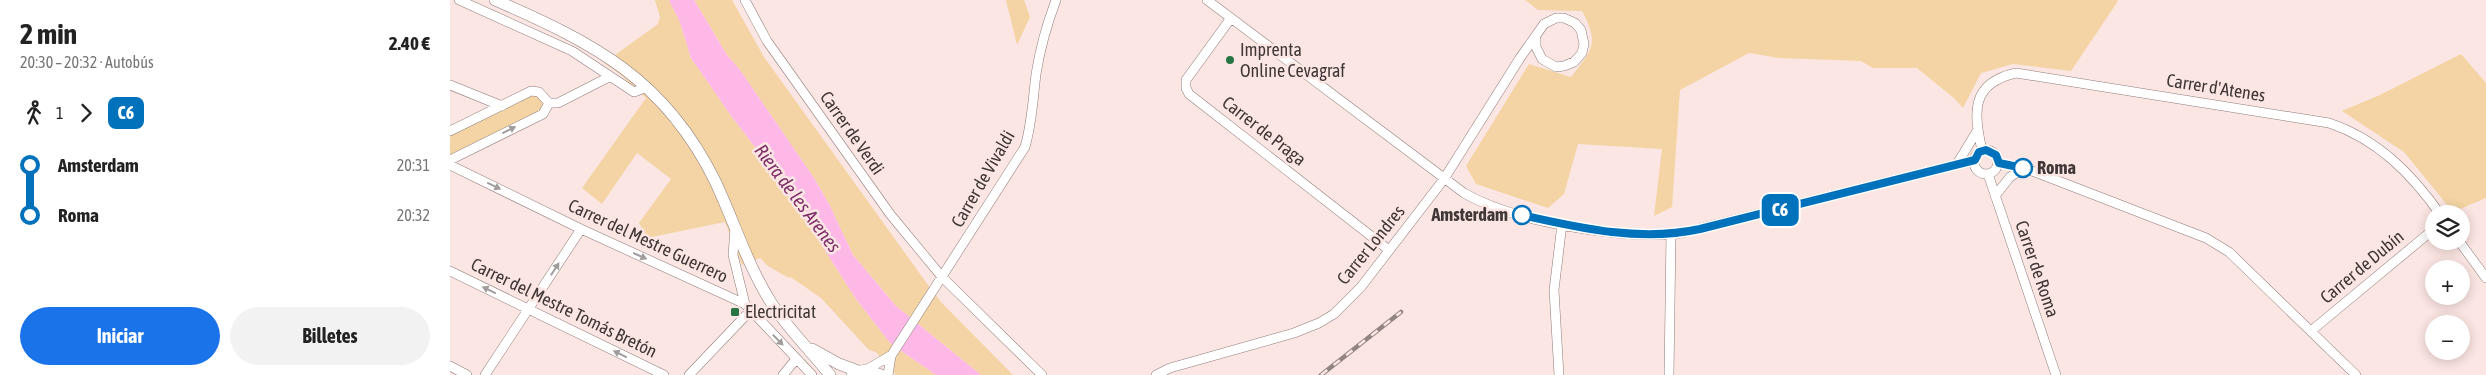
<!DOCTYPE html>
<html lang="es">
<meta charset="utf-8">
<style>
:root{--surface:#fff;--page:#f2f2f2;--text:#222;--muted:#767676;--accent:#1a73e8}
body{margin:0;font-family:"Asap Condensed",sans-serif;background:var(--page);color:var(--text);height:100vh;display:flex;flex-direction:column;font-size:19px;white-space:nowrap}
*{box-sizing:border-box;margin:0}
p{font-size:16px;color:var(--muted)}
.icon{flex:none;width:28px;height:28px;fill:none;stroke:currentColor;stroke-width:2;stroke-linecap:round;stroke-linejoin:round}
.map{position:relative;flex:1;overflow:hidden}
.sheet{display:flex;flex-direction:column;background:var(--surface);width:450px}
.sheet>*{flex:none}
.badge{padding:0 10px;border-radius:8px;font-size:18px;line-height:32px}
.buttons{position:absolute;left:1975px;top:205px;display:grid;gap:10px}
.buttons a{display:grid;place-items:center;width:45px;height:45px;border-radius:50%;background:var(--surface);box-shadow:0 2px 12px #0003;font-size:25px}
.map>.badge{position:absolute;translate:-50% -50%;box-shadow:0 0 0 2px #fff}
.legs{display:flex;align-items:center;gap:8px;height:55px;padding:0 20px;font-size:16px}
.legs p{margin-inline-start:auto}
.head{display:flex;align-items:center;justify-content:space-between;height:85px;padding:0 20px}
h1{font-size:28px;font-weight:700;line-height:38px}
.cta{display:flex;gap:10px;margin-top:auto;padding:10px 20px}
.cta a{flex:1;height:58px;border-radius:30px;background:var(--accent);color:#fff;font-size:20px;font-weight:700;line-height:58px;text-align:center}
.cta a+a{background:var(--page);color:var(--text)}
ul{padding:0 20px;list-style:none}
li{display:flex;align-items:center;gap:18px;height:50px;font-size:19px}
li i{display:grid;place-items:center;width:8px;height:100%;margin:0 6px;background:currentColor}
li i::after{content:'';width:12px;height:12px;margin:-6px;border:4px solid;border-radius:50%;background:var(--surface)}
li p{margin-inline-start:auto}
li:first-child i{background:linear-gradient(#0000 50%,currentColor 0)}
li:last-child i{background:linear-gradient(currentColor 50%,#0000 0)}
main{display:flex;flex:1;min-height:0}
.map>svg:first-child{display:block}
.green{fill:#f4d4a4}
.water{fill:#fdb8e7}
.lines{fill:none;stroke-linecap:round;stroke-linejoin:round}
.minor-casing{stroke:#8f7b78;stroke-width:10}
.major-casing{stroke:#8f7b78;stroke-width:12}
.minor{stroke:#fff;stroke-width:9}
.major{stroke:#fff;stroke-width:11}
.rail-casing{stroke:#928482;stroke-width:4.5}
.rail{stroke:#fce6e3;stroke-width:2.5;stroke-dasharray:8;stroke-linecap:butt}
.oneway{fill:#a09c9b}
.line-1-casing{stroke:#fff;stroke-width:11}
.line-1{stroke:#0072bc;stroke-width:8}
.poi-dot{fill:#277544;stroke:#fce6e3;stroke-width:2}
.stop-1-dot{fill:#fff;stroke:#0072bc;stroke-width:2.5}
.labels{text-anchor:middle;stroke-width:5;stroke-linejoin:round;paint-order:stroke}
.poi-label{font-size:18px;fill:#403837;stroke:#fce6e3;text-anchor:start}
.street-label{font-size:18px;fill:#403837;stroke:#fce6e3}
.stop-label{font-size:18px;font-weight:bold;fill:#403837;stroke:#fce6e3;text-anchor:start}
.water-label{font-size:19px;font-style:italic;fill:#7d3069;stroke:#fce6e3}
</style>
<main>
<section class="sheet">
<div class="head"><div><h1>2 min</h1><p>20:30 – 20:32 · Autobús</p></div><b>2.40 €</b></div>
<div class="legs"><svg class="icon" aria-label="walk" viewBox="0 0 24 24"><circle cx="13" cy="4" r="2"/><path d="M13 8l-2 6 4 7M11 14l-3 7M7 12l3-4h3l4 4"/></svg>1<svg class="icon" aria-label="forward" viewBox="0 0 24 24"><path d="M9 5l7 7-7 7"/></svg><b class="badge" style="background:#0072bc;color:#fff">C6</b></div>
<ul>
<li><i style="color:#0072bc"></i><b>Amsterdam</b><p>20:31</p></li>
<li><i style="color:#0072bc"></i><b>Roma</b><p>20:32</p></li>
</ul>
<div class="cta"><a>Iniciar</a><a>Billetes</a></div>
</section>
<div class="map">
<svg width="2036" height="375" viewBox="0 0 2036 375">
<rect width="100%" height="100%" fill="#fce6e3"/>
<path class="green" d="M205,0H219L230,22L241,58L282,117L328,177L406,299L440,343L486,375H446L426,352L419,350L371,298L342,278L337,277L318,266L310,258L292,265L275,222L197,238L189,223L221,179L187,153L152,204L132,188L196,98L170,74L154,63L208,24L210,17Z
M244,0H282L314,57L478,285L491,302L563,375H531L446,306L432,289L403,255L380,206L364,178L290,70L277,55Z
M556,0H574L580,17L567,45Z
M1075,0H1666L1668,1L1621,71L1563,64L1531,73L1513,108L1505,99L1467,68H1423L1411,61L1329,58L1299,53L1230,90L1222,207L1204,216L1212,149L1128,144L1114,194L1098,208L1026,184L1016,166L1079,64L1121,77C1142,50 1150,44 1132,11L1088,10Z
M2011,54L2036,83V198L2003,212L1954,152L1892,111L1930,95Z
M83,94L94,102L91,111L0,155V135Z"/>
<path class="water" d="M219,0H244L277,55L290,70L364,178L380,206L403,255L446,306L531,375H486L440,343L406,299L328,177L282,117L241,58L230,22Z"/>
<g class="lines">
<g class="minor-casing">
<path id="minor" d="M9,0L122,51L184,92L197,87
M295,0L317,41L440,214L492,277L592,375
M757,0L1014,193C1064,222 1173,240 1232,233L1525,160
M781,18L736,80V88L739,94L939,250
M0,85L52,106
M99,103H108L159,77
M0,131L81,91L89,92L99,103L93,114L0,160
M1524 162a12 12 0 1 1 24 0a12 12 0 1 1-24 0Z
M1532,150C1523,112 1521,83 1566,73L1879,123C1927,139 1961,173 1990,214
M1549,163L1585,172L1756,238L1779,252L1906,375
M1507,164L1527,131
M0,165L131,229L295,304L362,375
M1538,174L1606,375
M1545,196L1560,177L1574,168
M285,228L283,255L295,304
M2009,241L2036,278
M0,271L214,375
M1861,331L1984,229
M0,366L17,375
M416,370L440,356
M35,375L131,229
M239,375L300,311
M333,375L346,359
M438,375L441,356L575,147C582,123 583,99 586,74C590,49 597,24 606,0
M706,375L720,368L844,333L869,323L884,314L911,287L994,179L1070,58L1094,24L1106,18H1114L1125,23L1131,30L1134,44L1132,53L1124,62L1114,66L1106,67L1092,59L1086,47V38
M1109,375L1104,290L1112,224
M1219,375L1221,234"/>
</g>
<g class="major-casing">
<path id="major" d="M45,0C144,43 215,79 265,181C284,221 298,267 322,304C339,330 361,351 380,375
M362,349L389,364L408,371
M402,373L416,370L431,375"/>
</g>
<use href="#minor" class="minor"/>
<use href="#major" class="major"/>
<g class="rail-casing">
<path id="rail" d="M871,375L951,312"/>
</g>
<use href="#rail" class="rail"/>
</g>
<defs><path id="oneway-solid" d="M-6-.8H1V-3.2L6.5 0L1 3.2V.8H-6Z" transform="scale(1.25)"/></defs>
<g class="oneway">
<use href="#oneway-solid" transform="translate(59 130) rotate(-27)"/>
<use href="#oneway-solid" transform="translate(44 186) rotate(26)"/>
<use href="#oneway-solid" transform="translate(190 256) rotate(24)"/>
<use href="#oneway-solid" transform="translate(105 269) rotate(-57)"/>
<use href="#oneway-solid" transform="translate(39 290) rotate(-154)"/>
<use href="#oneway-solid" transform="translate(328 340) rotate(46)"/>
<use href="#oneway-solid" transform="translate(170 354) rotate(-154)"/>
</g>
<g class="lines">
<g class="line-1-casing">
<path id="line-1" d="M1072,215C1130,228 1190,242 1250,229L1525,160L1529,152L1536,150L1546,155L1549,163L1573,168"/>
</g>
<use href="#line-1" class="line-1"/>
</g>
<g class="poi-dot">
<circle cx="780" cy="60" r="5"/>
<rect x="280" y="307" width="10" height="10" rx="2.5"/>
</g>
<g class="stop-1-dot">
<circle cx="1573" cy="168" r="9"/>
<circle cx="1072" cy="215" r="9"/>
</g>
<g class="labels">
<g class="poi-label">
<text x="790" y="56">Imprenta<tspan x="790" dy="21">Online Cevagraf</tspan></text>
<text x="295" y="318">Electricitat</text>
</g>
<g class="street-label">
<text transform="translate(1766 88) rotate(9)" y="6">Carrer d'Atenes</text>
<text transform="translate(814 131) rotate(38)" y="6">Carrer de Praga</text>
<text transform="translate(402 133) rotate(55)" y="6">Carrer de Verdi</text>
<text transform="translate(533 179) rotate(-60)" y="6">Carrer de Vivaldi</text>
<text transform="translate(198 241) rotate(25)" y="6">Carrer del Mestre Guerrero</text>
<text transform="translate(921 245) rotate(-51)" y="6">Carrer Londres</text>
<text transform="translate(1912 267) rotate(-40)" y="6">Carrer de Dubín</text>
<text transform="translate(1587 269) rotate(71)" y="6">Carrer de Roma</text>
<text transform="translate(114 308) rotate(26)" y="6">Carrer del Mestre Tomás Bretón</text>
</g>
<g class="stop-label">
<text x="1587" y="174">Roma</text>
<text x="1058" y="221" text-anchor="end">Amsterdam</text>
</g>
<g class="water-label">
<text transform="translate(348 198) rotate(53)" y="7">Riera de les Arenes</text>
</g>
</g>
</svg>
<div class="buttons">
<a><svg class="icon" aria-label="layers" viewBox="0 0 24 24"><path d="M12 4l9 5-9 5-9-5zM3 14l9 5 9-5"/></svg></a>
<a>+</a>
<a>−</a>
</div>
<b class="badge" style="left:1330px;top:210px;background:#0072bc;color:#fff">C6</b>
</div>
</main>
